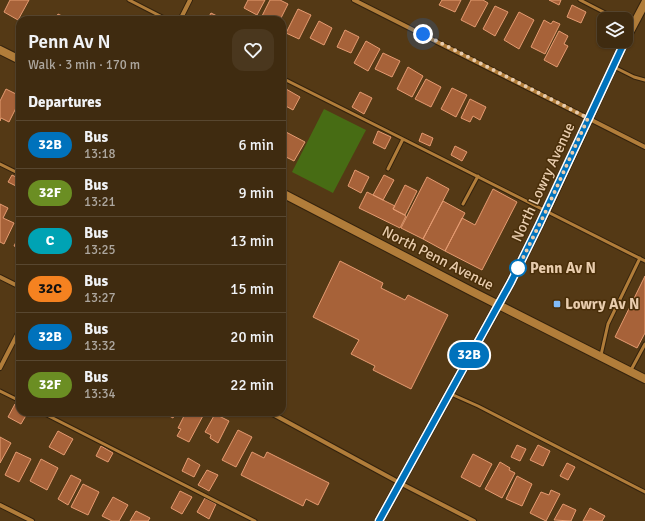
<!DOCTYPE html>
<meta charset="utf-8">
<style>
:root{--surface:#3f2b10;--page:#4a371e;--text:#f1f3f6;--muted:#ada79f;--line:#584730}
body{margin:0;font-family:Signika,sans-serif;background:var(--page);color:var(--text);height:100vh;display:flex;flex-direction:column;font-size:15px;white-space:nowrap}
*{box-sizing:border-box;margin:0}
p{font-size:13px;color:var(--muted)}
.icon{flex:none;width:22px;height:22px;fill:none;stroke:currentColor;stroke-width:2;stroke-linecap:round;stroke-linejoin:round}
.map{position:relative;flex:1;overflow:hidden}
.drawer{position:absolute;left:16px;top:16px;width:270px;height:400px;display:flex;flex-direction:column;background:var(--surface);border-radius:12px;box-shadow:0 1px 3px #0004,0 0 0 1px var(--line)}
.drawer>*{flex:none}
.badge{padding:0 8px;border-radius:13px;font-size:14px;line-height:26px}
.tools{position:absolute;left:597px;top:12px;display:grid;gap:8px}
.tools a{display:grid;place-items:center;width:36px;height:36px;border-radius:8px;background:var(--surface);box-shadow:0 1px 3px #0004,0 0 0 1px var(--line);font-size:20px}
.you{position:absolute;width:20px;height:20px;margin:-10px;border:3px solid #fff;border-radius:50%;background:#1a73e8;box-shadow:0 0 0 6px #1a73e833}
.map>.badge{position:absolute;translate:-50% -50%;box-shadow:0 0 0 2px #fff}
h2{padding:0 12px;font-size:15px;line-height:36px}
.round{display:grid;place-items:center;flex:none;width:42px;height:42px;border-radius:12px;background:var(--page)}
.head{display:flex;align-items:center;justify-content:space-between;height:68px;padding:0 12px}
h1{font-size:19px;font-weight:600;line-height:30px}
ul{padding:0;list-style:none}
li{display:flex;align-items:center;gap:12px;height:48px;padding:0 12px;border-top:1px solid var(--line)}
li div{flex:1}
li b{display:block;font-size:15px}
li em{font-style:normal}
li .badge{min-width:44px;font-weight:700;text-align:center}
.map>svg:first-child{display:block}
.green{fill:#476c14}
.building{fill:#a76239;stroke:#e59b71}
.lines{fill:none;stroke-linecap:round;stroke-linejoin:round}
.lane-casing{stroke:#33220d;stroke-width:5}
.street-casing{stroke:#33220d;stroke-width:6}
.secondary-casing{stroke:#33220d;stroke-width:10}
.lane{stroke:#b17d3a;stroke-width:3}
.street{stroke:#b17d3a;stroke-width:4}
.secondary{stroke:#b17d3a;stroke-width:8}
.line-casing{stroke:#fff;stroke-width:9}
.line{stroke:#0072bc;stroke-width:6}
.walk{stroke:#e8ccad;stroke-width:4;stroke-dasharray:0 7.2}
.stop-dot{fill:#fff;stroke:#0072bc;stroke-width:2}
.poi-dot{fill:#81bcfa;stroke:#492e09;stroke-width:1.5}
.labels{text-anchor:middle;stroke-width:3;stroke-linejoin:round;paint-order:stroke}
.street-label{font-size:15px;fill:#e8ccad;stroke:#492e09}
.stop-label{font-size:15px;font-weight:bold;fill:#e8ccad;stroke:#492e09;text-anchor:start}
.poi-label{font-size:15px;font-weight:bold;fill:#e8ccad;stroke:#492e09;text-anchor:start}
</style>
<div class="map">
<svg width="645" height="521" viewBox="0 0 645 521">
<rect width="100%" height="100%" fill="#543915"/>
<path class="green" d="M324,109L366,130L333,193L292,172Z"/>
<path class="building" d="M10,0H29L18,20L4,12Z
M248,0H265L257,15L244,8Z
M270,0H280L288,4L280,20H260Z
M442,0H461L455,12L439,5Z
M471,0H483L488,3L475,27L461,20Z
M549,0H561L559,5Z
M572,5L586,12L581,23L567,17Z
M495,6L508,12L495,36L483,29Z
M298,9L311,15L299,39L286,33Z
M519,12L534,20L519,49L504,40Z
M211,13L225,20H207Z
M58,14L70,20H55Z
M544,20L551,24L553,21L560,24L545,54L531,47Z
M319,21L332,28L324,45L310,38Z
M345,30L359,37L351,53L337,47Z
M559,31L568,36L564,44L568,46L557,67L544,60Z
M366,41L380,49L368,71L354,63Z
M383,53L400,61L392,77L375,69Z
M408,67L423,76L412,97L397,89Z
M426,79L441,87L431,107L415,99Z
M452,88L467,95L456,117L441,109Z
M6,89L20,96V100L9,122L1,118L0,121V101Z
M286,89L300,97L293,110L282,104V97Z
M360,92L372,98L364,114L352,107Z
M470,99L486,107L480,120L473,116L470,122L461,118Z
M378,131L391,137L385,149L373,143Z
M286,132L305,142L294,161L282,155V139Z
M422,133L433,138L430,146L419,141Z
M455,146L467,152L462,161L451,155Z
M355,170L369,177L361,193L348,186Z
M12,175L20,179V188L8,182Z
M384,175L394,180L383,200L373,195Z
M427,177L449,189L423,239L401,228Z
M405,185L417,191L405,215L393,209Z
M493,189L517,202L482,270L445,251L462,218L475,225Z
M367,192L395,206L393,209L406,216L400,228L359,208Z
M443,201L465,213L445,251L423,239Z
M0,204L8,208L3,218L14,223L4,244L0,242Z
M20,234V248L14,246Z
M340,261L383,283L381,288L405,300L408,295L448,315L411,389L373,370L375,366L351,354L359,340L313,317Z
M645,276V333L637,348L615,337Z
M15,404L20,407V412H28L21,424L8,417Z
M162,412H176L173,418Z
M186,412H205L189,442L177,436L181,429L178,428Z
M215,414L229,421L218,443L210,438L211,435L205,432Z
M238,430L252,437L236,467L222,460Z
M58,431L73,439L64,455L49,447Z
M0,437L11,443L0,463Z
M517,445L526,449L520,461L511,457Z
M538,445L550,451L543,466L530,460Z
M101,446L113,453L108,462L96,456Z
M16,452L31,459L19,482L5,475Z
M252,452L264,458L267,452L329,483L318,505L306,499L303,506L241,475Z
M473,454L492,464L480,487L461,477Z
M188,458L200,465L194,477L182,471Z
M41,459L58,468L47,490L30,481Z
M500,462L510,468L509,470L515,473L502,498L485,489Z
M567,463L575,467L568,480L560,476Z
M207,470L218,475L209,491L198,485Z
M71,475L81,480L68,505L58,499Z
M517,476L532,484L522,506L506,499Z
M83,484L99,492L88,515L71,507Z
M551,490L560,494L546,521L530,513L541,492L549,495Z
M180,491L192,497L182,514L171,508Z
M113,497L128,505L119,521H112L102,516Z
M205,498L216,504L209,519L197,512Z
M563,504L576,510L571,521L554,520Z
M590,508L605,516L602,521H583Z
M136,511L150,518L148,521H130Z"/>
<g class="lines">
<g class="lane-casing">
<path id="lane" d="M129,0L168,20
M580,0L617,19
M614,67L634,77L645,80
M282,78L645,261
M0,164L20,174
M388,169L403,139
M463,204L478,176
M601,355L608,324L640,258
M631,370L645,344
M0,391L20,401
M451,394L478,406L645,492
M41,412L255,521"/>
</g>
<g class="street-casing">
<path id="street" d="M354,0L645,147
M180,20L190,0
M0,277L20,287
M0,368L20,329
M269,412L400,483L474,521
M0,505L32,521"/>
</g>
<g class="secondary-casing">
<path id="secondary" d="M626,39L645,3
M0,50L20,60
M282,193L471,291L645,379
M379,521L511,282L546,211L625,41"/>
</g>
<use href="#lane" class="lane"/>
<use href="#street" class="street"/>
<use href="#secondary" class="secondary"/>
</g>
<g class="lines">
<g class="line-casing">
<path id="line" d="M379,521L511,282L539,225L625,41"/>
</g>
<use href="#line" class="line"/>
<path class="walk" d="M423,34L588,118L546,211L518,268"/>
</g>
<circle class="stop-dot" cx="518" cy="268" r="8"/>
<rect class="poi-dot" x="553" y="300" width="8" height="8" rx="2"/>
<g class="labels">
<g class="street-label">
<text transform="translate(543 182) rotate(-65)" y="5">North Lowry Avenue</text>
<text transform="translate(438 258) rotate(27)" y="5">North Penn Avenue</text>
</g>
<g class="stop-label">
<text x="530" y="273">Penn Av N</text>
</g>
<g class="poi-label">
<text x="565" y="309">Lowry Av N</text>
</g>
</g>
</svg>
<div class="tools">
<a><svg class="icon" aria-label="layers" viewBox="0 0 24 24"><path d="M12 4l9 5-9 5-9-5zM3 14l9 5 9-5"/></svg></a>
</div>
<div class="you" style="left:423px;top:34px"></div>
<b class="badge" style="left:469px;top:355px;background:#0072bc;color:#fff">32B</b>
<section class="drawer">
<div class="head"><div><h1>Penn Av N</h1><p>Walk · 3 min · 170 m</p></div><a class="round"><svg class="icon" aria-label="heart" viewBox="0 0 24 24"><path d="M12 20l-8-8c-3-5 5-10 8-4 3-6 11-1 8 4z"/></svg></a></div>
<h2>Departures</h2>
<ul>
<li><span class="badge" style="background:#0072bc;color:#fff">32B</span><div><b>Bus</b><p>13:18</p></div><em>6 min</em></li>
<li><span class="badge" style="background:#6b8e23;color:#fff">32F</span><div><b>Bus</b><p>13:21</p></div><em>9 min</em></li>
<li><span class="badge" style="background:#00a3b4;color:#fff">C</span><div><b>Bus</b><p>13:25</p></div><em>13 min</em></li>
<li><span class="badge" style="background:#f58220;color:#111">32C</span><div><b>Bus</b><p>13:27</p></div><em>15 min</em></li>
<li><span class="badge" style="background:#0072bc;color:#fff">32B</span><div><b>Bus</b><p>13:32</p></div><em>20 min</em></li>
<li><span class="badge" style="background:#6b8e23;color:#fff">32F</span><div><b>Bus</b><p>13:34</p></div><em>22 min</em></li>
</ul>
</section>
</div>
